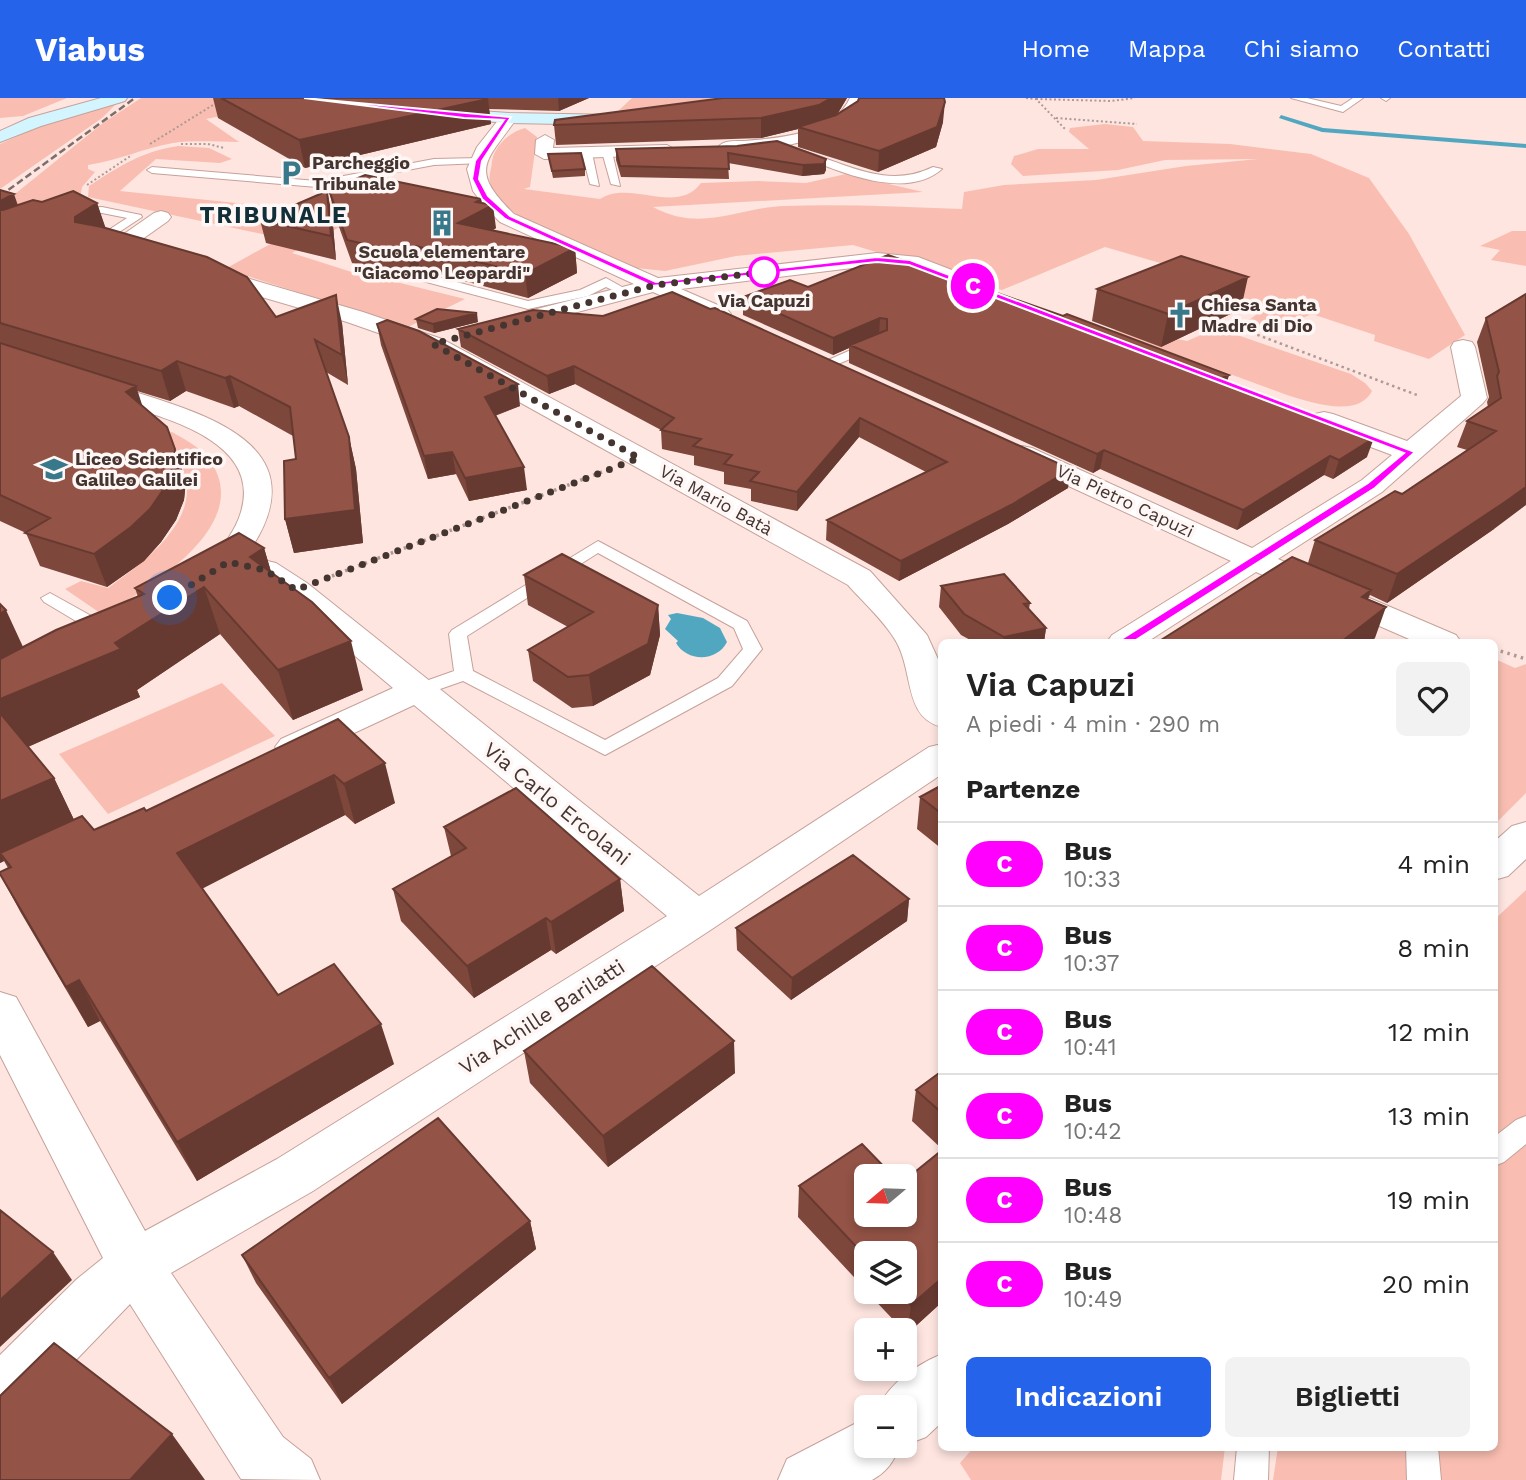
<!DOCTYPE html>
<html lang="it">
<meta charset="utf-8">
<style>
:root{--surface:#fff;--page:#f2f2f2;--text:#222;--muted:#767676;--line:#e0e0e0;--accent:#2563eb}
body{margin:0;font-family:"Work Sans",sans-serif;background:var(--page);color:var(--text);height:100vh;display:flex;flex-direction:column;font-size:26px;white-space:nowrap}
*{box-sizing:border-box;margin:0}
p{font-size:23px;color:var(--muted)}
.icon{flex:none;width:38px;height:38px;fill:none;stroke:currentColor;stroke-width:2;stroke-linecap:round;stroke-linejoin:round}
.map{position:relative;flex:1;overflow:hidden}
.drawer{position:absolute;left:938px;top:541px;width:560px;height:812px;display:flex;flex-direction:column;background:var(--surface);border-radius:10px;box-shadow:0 4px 10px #0003}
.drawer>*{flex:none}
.badge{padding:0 14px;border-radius:23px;font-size:24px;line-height:46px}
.needle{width:46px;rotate:251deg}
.controls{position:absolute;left:854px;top:1066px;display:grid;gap:14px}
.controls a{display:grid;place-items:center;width:63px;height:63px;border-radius:10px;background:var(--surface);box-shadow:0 4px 10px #0003;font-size:35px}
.you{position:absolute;width:35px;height:35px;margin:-18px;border:5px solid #fff;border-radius:50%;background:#1a73e8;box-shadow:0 0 0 10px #1a73e833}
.map>.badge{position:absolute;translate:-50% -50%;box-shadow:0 0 0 4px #fff}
h2{padding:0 28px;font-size:26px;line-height:63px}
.round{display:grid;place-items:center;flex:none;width:74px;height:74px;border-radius:10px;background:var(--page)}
.summary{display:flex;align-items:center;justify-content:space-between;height:119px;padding:0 28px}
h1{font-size:33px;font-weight:600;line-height:52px}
.action{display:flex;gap:14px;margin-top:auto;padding:14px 28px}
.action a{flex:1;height:80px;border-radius:10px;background:var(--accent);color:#fff;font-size:28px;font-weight:600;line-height:80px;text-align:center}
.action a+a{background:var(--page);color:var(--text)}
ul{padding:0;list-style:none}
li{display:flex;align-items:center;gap:21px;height:84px;padding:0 28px;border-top:2px solid var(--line)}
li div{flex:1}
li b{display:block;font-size:26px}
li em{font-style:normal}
li .badge{min-width:77px;font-weight:700;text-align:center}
header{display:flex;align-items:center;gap:42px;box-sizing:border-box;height:98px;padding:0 35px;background:var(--accent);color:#fff}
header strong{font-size:33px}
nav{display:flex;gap:38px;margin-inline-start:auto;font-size:24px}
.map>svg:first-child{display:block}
.green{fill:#f9beb1}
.water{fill:#52a7c0}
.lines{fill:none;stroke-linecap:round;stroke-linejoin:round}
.stream{fill:#52a7c0;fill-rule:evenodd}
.lane-casing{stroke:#c6a199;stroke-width:2}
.street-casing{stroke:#c6a199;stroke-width:2}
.secondary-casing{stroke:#c6a199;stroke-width:2}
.path-far2{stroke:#ae9995;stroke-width:2;stroke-dasharray:2 2.5;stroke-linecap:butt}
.path-far1{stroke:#ae9995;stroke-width:2.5;stroke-dasharray:2.5 3.5;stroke-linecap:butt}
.path{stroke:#ae9995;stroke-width:3.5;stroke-dasharray:2.5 4.5;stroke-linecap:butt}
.lane{fill:#fff;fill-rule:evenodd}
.street{fill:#fff;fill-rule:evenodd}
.secondary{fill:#d3f5ff;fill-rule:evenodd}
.rail{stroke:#7f6d69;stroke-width:2.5;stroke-dasharray:7 3.5;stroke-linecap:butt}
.wall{fill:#7e473c}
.shaded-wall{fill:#673a31}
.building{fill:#935346;stroke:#673a31;stroke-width:2}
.line{fill:#f0f;stroke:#fff;stroke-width:2}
.walk{stroke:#443531;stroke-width:7;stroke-dasharray:0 12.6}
.stop-dot{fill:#fff;stroke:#f0f;stroke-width:3.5}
.labels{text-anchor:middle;stroke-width:7;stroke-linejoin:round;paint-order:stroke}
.far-poi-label{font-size:18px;font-weight:bold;fill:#443531;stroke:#fff7f5;text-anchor:start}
.far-stop-label{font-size:18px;font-weight:bold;fill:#443531;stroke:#fff7f5}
.far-street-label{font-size:18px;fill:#443531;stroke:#fff7f5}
.street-label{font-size:21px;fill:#443531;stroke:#fff7f5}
.far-district-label{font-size:23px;font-weight:bold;letter-spacing:2px;fill:#102f38;stroke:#fff7f5}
</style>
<header>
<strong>Viabus</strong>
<nav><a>Home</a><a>Mappa</a><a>Chi siamo</a><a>Contatti</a></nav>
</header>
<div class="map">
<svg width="1526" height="1382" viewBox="0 0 1526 1382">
<rect width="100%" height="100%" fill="#fee5e0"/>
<path class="green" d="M0,0H67L23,18L0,20Z
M141,0H253L246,13L206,21L239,44C217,44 194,42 173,45C144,50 117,63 88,67V71L95,74L82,89L80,101L0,130V108L103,25Z
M632,0H722L697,7L616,15Z
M116,6L102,20L0,91V46L47,25Z
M1105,26L1133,29L1143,43L1230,46L1311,56L1369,80L1409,136L1465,237L1429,261L1374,243L1375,237L1312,216L1269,234L1245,225L1268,208L1233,197L1243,189L1105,149L1002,192L853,147L736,158L665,173L636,170C600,155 500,125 490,84C488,78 492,69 492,63C495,47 510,34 525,30L537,39L530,89L524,91L600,101C630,81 677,118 701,85L758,83L806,85L846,76L923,94L653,109C701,135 737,110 784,108C843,106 903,109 962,111L964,94L1004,87L1096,82L1186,68L1258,61L1165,62L1118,72L1023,78L1011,66L1014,58L1038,51H1089L1069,34L1070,30Z
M178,48L209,50L232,61L220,65L156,61L120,93L284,110C301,114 335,111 345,126L292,155L383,184L388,182L465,201L408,229L225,171L281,140L88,99L89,88C121,67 141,54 178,48Z
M1512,133H1526V168L1491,162L1500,152L1480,148Z
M1120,230L1187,243L1217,230L1351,276L1365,285L1372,293C1358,321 1310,304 1287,297L1113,233Z
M172,334C184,341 198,348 207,359C260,424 149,490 103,517L65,491L81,483L108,490C142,465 201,424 184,374C183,369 182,363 178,359C172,351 161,344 153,338Z
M1495,561L1515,570L1526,566V695L1495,726Z
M222,585L275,638L108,716L59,656Z
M1526,792V1382H1273L1278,1349H1494L1495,821Z
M974,1349H1225L1221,1382H971L960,1365Z"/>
<path class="water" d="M677,515L703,520L720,530L727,544C717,564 687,564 676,545L678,543L665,531L671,521L668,517Z"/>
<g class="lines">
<path class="stream" d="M1281,17L1323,30L1526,46V50L1322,34L1279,20Z"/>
<g class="lane-casing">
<path id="lane" d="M1291,0H1307L1341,8L1353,0H1363L1343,14Z
M1381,0H1390L1386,3Z
M607,51L612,54L620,88L611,86L602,54Z
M587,52L592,55L599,88L590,86L582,55Z
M800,52C846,65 886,92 933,69L942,71C904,104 837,72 797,57L795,55Z
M479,60L483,61V65L434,67L317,89L152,75L147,72L152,69L317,83L434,61Z
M102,109L141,117L142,119L98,148H90V144L127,120L102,115L70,116L65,113L70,110Z
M419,174L528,203L580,192L606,180L631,194L625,198L606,189L588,198L528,211L415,181V175Z
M876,241L883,245L881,248L831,269L826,270L819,266Z
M598,443L747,523L762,551L732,588L605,657L463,583L423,597H409L406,593L409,589L454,573L449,536L452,532ZM598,455L734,530L743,551L718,580L605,642L473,573L467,538Z
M50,495L113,530L116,534L107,539L101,538L44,504L41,500Z
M1526,1018V1046L1504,1064L1494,1068V1039L1516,1022Z
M1237,1349H1269L1268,1382H1234Z
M1406,1349H1438L1441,1382H1407Z"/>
</g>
<g class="street-casing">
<path id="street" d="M850,0H866C861,12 855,22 843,29C825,40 732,65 718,49C724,42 734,43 743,43C779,40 833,37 850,0Z
M509,15L517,20C486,64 468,71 514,116L658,180L877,155L918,159L991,187L994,192L991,197L983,199L906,170L877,167L681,191L727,211L731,216L727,221L719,223L653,194L502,234L494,232L490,227L494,222L634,186L500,124L485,109L473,93L467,71L477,49L503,16Z
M545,37L554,42L553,50L667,47L676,52L667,57L544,61L535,56L536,42Z
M161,113L168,115L171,119L168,123L134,147L158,154L161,159L158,164L150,165L111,153L107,149L111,145L154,115Z
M205,168L363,214L442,241L870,473L927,537L942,570V629C902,619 915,572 894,540C882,521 863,504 848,487L424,251L347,224L197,180L194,175L197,170Z
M1463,242L1472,244L1475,249L1487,300L1483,305L1382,394L1278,461L1456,537L1461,544H1416L1256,474L1147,544H1107L1112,537L1231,463L1012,362L1008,356L1012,350L1022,348L1032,350L1252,450L1362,382L1392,357L1315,328L1311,322L1315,316L1324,314L1333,316L1407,343L1461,298L1451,249L1454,244Z
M0,253C40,263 79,277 119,289C202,315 326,346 246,458L276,465L307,485L699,798L929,649L942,646V676L712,831L313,1093L171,1175L283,1339L311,1361L320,1382L241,1381L130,1206L21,1319L0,1327V1257L77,1181L103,1160L0,957V894L16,899L145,1133L277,1061L667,818L414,607L307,657L294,661L281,657L275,649L281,641L393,590L285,499L254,479L232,473C220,483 212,486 197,483L192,476C198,468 205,465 212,459C224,448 236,431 241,414C263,340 157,318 107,302C71,291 36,279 0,268Z
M1526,724V761L1508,778L1494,782V744L1512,728Z
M942,1256V1324L926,1339L905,1347V1309H879C889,1285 918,1266 942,1256Z
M866,1320V1348H900C893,1364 888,1373 872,1382H778L787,1361Z"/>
</g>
<g class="secondary-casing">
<path id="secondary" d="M101,0H127L125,3L41,28L0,44V33L29,20Z
M437,10L509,15L618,17L626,22L618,27L509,25L431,19L429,15Z"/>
</g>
<path class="path-far2" d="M1026,0L1036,1L1065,31
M1036,1L1111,3L1135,0
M1056,20L1137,26
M150,46L213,7H218
M181,46H208L224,50
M87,87L132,57"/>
<path class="path-far1" d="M1218,222L1417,297"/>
<path class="path" d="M332,478L602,374
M1494,551L1526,561"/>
<use href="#lane" class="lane"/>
<use href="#street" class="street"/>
<use href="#secondary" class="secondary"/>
<path class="rail" d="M0,98L135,0"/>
</g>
<path class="wall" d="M213,0H589L559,13L489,11L491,26L305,70L218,20Z
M723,0H847L838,15L831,19L943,24L936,49L878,74L798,49V31L761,40L556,47L554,27Z
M737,48L826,72L824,76L802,78L728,65L729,81L621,79L616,62V51Z
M548,56L585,71V78L553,80Z
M0,92L18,107L42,104L97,105L105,130L276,219L342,225L348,287L326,274L349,339L356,371L363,445L294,455L285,421L296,361L293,338L239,308L234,310L186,293L170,303L137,293L142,308L186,383L184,402L176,422L161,444L144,463L107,489L40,468L26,435L0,423Z
M329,92L481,101L482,105L496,130L492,133L575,150L577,175L528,200L420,171L413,173L412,180L352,165L334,115Z
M332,116L336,162L266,145L260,122Z
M808,189L1227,284L1367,359L1333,381L1324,377L1237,432L1100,371L1093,375L849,265V250L833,257L743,217V199Z
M1097,191L1241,211L1161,249L1092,223Z
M1526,196L1494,431L1387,505L1370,497L1368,501L1375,540L1369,544H1158L1308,465L1315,442L1402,396L1467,352L1457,349L1467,323L1488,309L1487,304L1489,299L1477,244L1486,220Z
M533,212L1068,390L1008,426L899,483L826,442L827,422L926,374L859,339L797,413L751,403V391L724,386V374L694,367V358L662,351L661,332L575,286L549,296L461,249L458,231Z
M416,221L478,224L434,235L418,230Z
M377,226L520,308L495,318L527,392L469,403L456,376L428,381L381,247Z
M264,450L271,474L363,592L293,622L220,536L137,592L140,599L28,649L54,680L74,722L94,732L146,713L338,621L395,705L355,726L345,717L202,790L278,897L394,966L197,1083L100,923L88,929L21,815L0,776L8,770L4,763L0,765L23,549L138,499L135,490Z
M524,477L658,507L660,537L650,577L593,608L572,610L533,583L528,552L568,529L528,507Z
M941,488L1030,505L1029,511L1046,530L1044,544H974L961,537L939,509Z
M942,687V751L917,731L920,699Z
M444,729L620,781L624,813L556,856L551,852L474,900L401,823L393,791L451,758Z
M909,801L907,823L791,902L737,852L736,830Z
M524,953L735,975L608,1069L530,985Z
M942,973V1051L912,1023L916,992Z
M942,1052V1204L907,1236L905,1232H903L867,1194H905L866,1155V1192L798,1119L799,1088L866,1116Z
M530,1123L536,1151L342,1306L256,1185L242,1157Z"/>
<path class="shaded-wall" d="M558,0H589L559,13Z
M831,0H847L838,15L819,26L798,29V31L761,40V20Z
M488,1L491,26L305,70L299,42Z
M945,4L943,24L936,49L878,74L879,53Z
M826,61V72L824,76L802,78L803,67Z
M327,93L332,116L336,162L331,138Z
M14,96L23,122L0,132V103Z
M481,101L483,113L493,107L496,130L461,148L458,125L476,104Z
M97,105L106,131L75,124V119Z
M416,148L420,171L413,173L412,180L408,156L409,149Z
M575,150L577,175L528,200L525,176Z
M1248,179L1241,211L1161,249L1168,216Z
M336,197L342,225L348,287L342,257Z
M477,215L478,224L434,235L433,226Z
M880,220L879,238L850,247L849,250L833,257V240Z
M177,263L186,293L170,303L161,273Z
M574,268L575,286L549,296L547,278Z
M1229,277L1224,295L1220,281Z
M230,278L239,308L234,310L225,280Z
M518,286L520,308L488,320L485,299Z
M136,288L146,319L126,294Z
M860,320L859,339L797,413V394Z
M349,339L356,371L363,445L294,455L285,421Z
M1374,340L1367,359L1333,381L1339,362Z
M175,351L186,383L184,402L176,422L161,444L144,463L107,489L94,456Z
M1104,352L1100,371L1093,375L1097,356Z
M452,354L456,376L428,381L424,358Z
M1330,358L1324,377L1237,432L1243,412Z
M524,369L527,392L469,403L465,380Z
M1071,371L1068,390L1008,426L899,483L901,463Z
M1526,389V407L1494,431L1387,505L1397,476Z
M264,450L278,497L250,459Z
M204,489L220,536L137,592L140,599L16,654L0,622V601L115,545Z
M1371,492L1360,523L1362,499Z
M658,507L660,537L650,577L593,608L589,577Z
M1386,509L1375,540L1369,544H1341Z
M6,512L24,551L0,569V516Z
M1046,530L1044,544H1003L1004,539Z
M351,543L363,592L293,622L278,572Z
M385,665L395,705L355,726L344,686Z
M334,677L345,717L194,795L177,755Z
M54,680L78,730L0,755L4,763L0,765V703Z
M620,781L624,813L556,856L551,824Z
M909,801L907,823L791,902L792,880Z
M546,820L551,852L474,900L467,868Z
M79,882L100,923L88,929L66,889Z
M381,926L394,966L197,1083L177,1044Z
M734,943L735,975L608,1069L603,1038Z
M530,1123L536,1151L342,1306L329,1280Z
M53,1154L72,1182L0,1249V1202Z
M942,1180V1204L907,1236L911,1207Z
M172,1336L205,1382H130Z"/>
<path class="building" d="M221,0H482L488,1L299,42Z
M723,0H831L819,7L761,20L554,27L555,22Z
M859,0H944L945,4L937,29L879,53L798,29L836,17L858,3Z
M777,43L826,61L824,66L803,67L728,55L729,71L620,68L616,51L737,48Z
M581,55L585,71L552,73L548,56Z
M365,77L481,101L476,104L493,107L458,125L575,150L525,176L416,148L409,149L408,156L347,142L329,92Z
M0,92L14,96L0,103Z
M73,93L97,105L75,119V124L102,129L207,159L247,179L276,219L336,197L342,257L315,242L349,339L355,412L285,421L284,363L296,361L290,309L230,278L225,280L177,263L161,273L0,225V112H3L33,102L42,104Z
M327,93L331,138L260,122Z
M888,157L1063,218L1067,216L1229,277L1220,281L1374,340L1339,362L1330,358L1243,412L1104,352L1097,356L850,247L887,232V221L880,220L833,240L743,199L790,182L808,189Z
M1181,158L1248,179L1168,216L1097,191Z
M672,194L710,211L715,210L1071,371L1011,407L901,463L827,422L947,364L860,320L797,394L750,383L759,374L724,366L732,357L693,348L701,341L661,332L674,320L574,268L547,278L458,231L533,212L603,218Z
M1526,196V389L1505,404L1397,476L1315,442L1395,393L1402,396L1496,333L1467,323L1501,300L1497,278L1499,274L1486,220Z
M437,211L477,215L433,226L416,221Z
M387,222L419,233L518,286L485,299L524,369L465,380L452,354L424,358L377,226Z
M0,245L136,288L126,294L167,329L175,351L173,370L165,389L150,411L131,429L94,456L25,435L50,420L0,397Z
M239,435L264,450L250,459L312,504L351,543L278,572L204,489L115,545L121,551L0,601V561L56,532L144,496L135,490Z
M562,456L658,507L648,546L589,577L568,579L528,552L593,514L524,477Z
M1292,459L1371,492L1362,499L1386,509L1341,544H1158Z
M1004,476L1030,505L1024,506L1046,530L1004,539L964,516L941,488Z
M0,506L6,512L0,516Z
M0,615L54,680L0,703Z
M338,621L385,665L344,686L334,677L177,755L278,897L334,866L381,926L177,1044L79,882L66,889L0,776V774L11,769L0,755L82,718L94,732L144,710L146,713Z
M942,687V716L920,699Z
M516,690L620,781L551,824L546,820L467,868L393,791L466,750L444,729Z
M853,757L909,801L792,880L736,830Z
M652,868L734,943L603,1038L524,953Z
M942,973V1015L916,992Z
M438,1020L530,1123L329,1280L242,1157Z
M862,1046L893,1078H866V1116H905V1082L942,1052V1180L911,1207L899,1194H905V1155H866V1159L799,1088Z
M0,1112L53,1154L0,1202Z
M54,1245L172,1336L130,1382H0V1298Z"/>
<path class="line" d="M304,0L511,19L482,63L479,81L488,98L510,118L656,184L877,159L910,162L1415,354L1375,390L1128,547H1120V542L1368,385L1404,355L909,167L877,164L652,188L505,121L482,101L472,81L475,63L504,22L464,20Z"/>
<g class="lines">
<path class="walk" d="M170,500L228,464L265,472L296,492L639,360L433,246L655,187L764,174"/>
</g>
<defs>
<g id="parking-bare" transform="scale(2.1)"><path d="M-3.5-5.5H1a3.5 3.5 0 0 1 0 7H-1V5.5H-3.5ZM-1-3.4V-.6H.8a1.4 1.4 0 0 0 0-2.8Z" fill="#37788b" stroke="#fff7f5" stroke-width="2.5" paint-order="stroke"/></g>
<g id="building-bare" transform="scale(2.1)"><path d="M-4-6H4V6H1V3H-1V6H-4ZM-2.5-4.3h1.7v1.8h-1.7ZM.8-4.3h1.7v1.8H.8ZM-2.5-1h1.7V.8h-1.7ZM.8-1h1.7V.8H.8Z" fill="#37788b" stroke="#fff7f5" stroke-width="2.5" paint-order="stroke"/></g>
<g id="church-bare" transform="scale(2.1)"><path d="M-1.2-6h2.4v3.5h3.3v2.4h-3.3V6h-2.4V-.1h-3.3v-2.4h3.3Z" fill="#37788b" stroke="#fff7f5" stroke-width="2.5" paint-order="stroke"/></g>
<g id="university-bare" transform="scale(2.1)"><path d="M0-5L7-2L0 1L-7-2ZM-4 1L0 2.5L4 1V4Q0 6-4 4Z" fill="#37788b" stroke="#fff7f5" stroke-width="2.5" paint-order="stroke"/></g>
</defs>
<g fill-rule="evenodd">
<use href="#parking-bare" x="291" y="75"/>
<use href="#building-bare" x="442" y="125"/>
<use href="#church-bare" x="1180" y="217"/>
<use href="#university-bare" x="54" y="371"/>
</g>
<circle class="stop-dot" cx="764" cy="174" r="14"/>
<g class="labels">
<g class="far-poi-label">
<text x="312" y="71">Parcheggio<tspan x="312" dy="21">Tribunale</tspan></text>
<text x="442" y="160" text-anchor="middle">Scuola elementare<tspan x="442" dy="21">"Giacomo Leopardi"</tspan></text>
<text x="1201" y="213">Chiesa Santa<tspan x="1201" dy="21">Madre di Dio</tspan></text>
<text x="75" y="367">Liceo Scientifico<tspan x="75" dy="21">Galileo Galilei</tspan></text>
</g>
<g class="far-stop-label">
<text x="764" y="209">Via Capuzi</text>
</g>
<g class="far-street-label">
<text transform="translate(716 402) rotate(29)" y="6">Via Mario Batà</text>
<text transform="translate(1125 403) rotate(25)" y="6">Via Pietro Capuzi</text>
</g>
<g class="street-label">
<text transform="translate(557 706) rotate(39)" y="7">Via Carlo Ercolani</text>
<text transform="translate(542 919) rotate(-33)" y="7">Via Achille Barilatti</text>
</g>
<g class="far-district-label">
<text x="274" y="125">TRIBUNALE</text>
</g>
</g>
</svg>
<div class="controls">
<a><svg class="needle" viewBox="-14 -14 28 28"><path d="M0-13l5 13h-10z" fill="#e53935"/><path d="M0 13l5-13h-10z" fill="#767676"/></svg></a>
<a><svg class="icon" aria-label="layers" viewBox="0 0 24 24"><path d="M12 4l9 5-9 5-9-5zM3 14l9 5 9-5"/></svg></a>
<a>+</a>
<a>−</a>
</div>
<div class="you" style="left:170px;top:500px"></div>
<b class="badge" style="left:973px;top:188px;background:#f0f;color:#fff">C</b>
<section class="drawer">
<div class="summary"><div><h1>Via Capuzi</h1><p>A piedi · 4 min · 290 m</p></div><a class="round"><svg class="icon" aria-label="heart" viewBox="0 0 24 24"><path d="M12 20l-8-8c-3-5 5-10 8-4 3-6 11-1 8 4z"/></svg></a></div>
<h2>Partenze</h2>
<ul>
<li><span class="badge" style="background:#f0f;color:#fff">C</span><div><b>Bus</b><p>10:33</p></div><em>4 min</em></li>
<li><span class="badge" style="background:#f0f;color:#fff">C</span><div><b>Bus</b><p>10:37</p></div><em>8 min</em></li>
<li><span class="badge" style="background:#f0f;color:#fff">C</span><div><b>Bus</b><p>10:41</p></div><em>12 min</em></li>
<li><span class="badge" style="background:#f0f;color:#fff">C</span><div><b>Bus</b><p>10:42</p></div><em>13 min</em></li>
<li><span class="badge" style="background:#f0f;color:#fff">C</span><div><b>Bus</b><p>10:48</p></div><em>19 min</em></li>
<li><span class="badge" style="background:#f0f;color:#fff">C</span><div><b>Bus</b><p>10:49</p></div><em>20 min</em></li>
</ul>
<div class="action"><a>Indicazioni</a><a>Biglietti</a></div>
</section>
</div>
